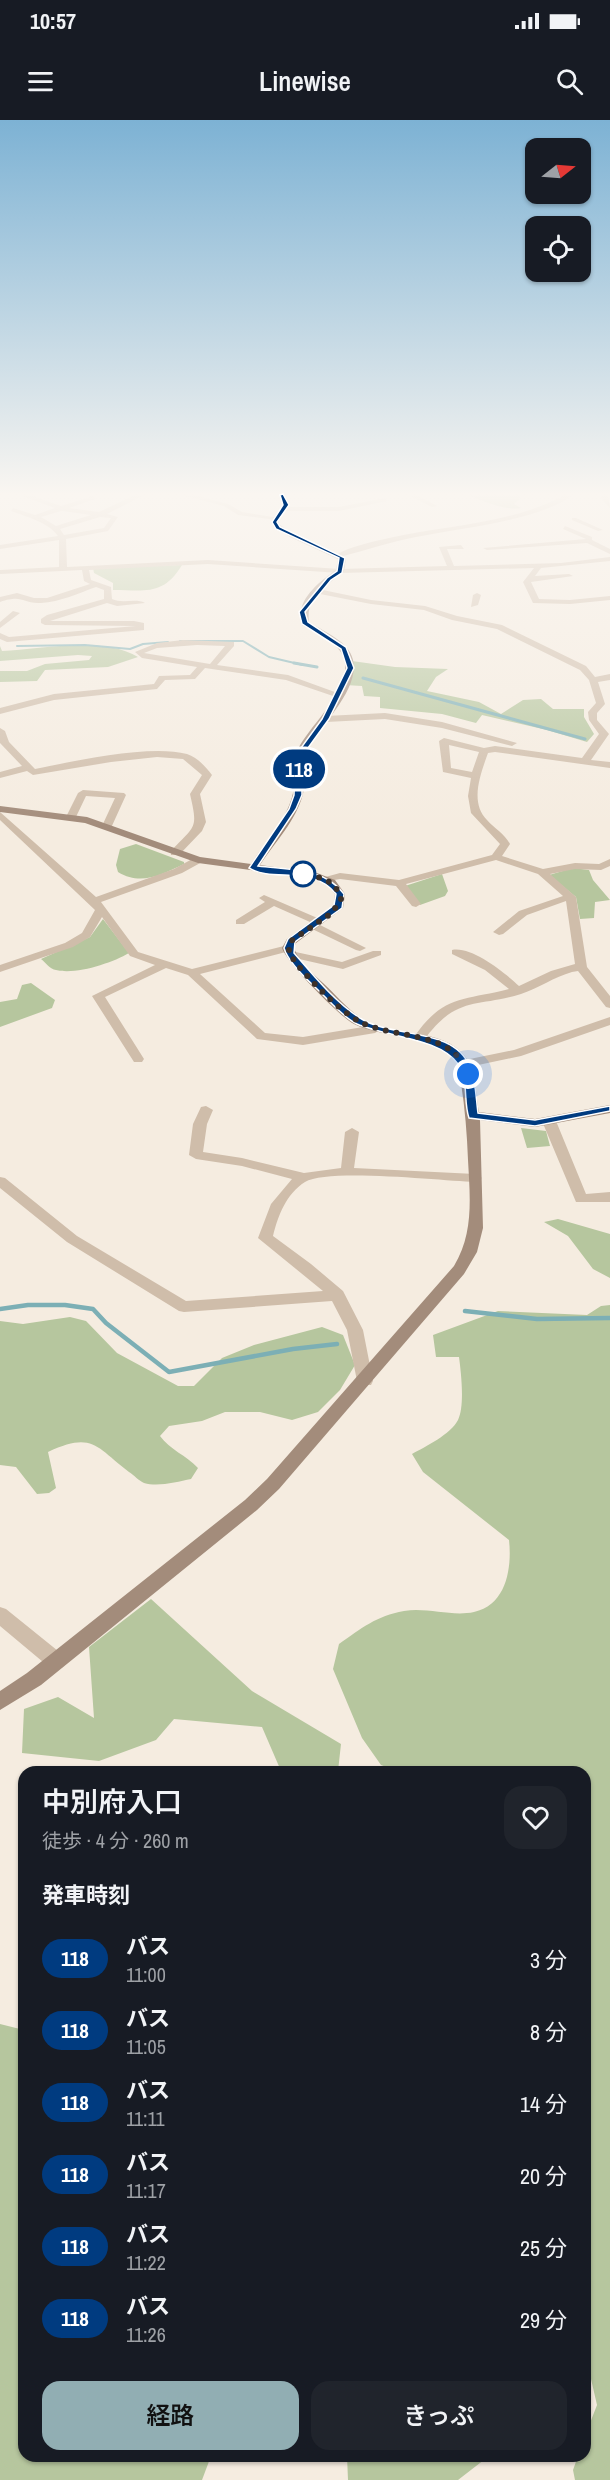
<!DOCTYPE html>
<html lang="ja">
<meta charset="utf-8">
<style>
:root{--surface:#171b24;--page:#20242c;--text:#f1f3f6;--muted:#9ea1a6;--accent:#91aeb3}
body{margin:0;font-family:"Archivo Narrow","Noto Sans JP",sans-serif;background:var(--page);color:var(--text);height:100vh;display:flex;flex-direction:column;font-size:22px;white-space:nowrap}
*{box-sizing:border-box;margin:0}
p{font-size:20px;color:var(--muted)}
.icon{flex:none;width:33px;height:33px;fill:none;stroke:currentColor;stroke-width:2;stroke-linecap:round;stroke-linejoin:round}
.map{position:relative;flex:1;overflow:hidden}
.sheet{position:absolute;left:18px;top:1646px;width:573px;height:696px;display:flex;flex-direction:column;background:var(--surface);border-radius:18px;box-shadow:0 2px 4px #0004}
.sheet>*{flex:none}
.badge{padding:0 12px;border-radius:20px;font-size:21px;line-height:39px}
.needle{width:39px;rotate:73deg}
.tools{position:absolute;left:525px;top:18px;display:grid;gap:12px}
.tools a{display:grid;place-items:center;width:66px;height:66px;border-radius:12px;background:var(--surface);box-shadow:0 2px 4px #0004;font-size:30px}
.you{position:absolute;width:30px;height:30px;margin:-15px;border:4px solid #fff;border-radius:50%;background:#1a73e8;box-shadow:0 0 0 9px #1a73e833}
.map>.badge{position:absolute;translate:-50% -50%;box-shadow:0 0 0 3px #fff}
h2{padding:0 24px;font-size:22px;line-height:54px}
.round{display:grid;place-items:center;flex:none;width:63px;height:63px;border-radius:18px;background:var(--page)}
.overview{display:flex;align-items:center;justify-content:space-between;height:102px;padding:0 24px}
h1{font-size:28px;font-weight:600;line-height:45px}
.button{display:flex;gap:12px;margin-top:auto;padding:12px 24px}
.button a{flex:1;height:69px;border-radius:18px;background:var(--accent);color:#111;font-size:24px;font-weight:600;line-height:69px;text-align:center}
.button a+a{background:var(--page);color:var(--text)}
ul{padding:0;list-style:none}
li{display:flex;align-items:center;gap:18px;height:72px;padding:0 24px}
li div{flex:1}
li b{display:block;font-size:22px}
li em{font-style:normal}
li .badge{min-width:66px;font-weight:700;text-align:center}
.status{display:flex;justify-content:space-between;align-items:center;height:42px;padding:0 30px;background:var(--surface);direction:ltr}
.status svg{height:16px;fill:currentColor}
header{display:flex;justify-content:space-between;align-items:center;height:78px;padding:0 24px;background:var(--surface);font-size:27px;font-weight:600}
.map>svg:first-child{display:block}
.green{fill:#b6c69e}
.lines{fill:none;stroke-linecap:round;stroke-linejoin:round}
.stream-far2{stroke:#7cafb5;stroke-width:2}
.stream-far1{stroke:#7cafb5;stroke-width:3}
.stream{stroke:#7cafb5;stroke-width:4.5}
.street{fill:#cfbdaa;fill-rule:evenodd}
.secondary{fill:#a38c7b;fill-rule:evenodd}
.line{fill:#003b80;stroke:#fff;stroke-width:1.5}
.walk{stroke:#3c312a;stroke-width:6;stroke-dasharray:0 10.8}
.stop-dot{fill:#fff;stroke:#003b80;stroke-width:3}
</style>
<div class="status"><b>10:57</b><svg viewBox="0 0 49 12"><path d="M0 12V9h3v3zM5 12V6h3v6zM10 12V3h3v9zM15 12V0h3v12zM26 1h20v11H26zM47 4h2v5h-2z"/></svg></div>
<header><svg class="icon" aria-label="menu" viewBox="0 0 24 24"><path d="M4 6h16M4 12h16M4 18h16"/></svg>Linewise<svg class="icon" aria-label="search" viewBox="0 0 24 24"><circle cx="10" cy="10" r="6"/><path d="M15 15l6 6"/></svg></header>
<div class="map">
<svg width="610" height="2360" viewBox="0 0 610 2360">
<rect width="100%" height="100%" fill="#f5ece0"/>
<path class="green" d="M468,375H519L520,379L514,384L521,388C507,391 482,381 468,375Z
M182,445C163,476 146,470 113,470V463L94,453L93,448Z
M0,526L2,531C40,529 105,516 138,537L108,547L45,550L37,561L0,562V551H27L45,544L89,540L92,536L78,535L0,541Z
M352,541L395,547L448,549L436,557L427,571L479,582L501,594L523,580L541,579L553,589H584V597L594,614L587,622L547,610L482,595L476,603L442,594L380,588V577L364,576L362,566L345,565Z
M136,724L184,742V744C161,755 141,766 118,752L116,745L120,729Z
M573,748L589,750L593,760L610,780L595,782L594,798L580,799L576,777L549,755Z
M442,754L448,771L445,776L420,785L405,766Z
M103,799L129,833C112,843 76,855 56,850C50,849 46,843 41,839L90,817Z
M31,863L55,880L52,888L0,907V882L17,879L22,865Z
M521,1008L546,1011L550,1026L527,1028Z
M558,1099L610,1114V1158L593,1149L568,1116L544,1102Z
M610,1185V2360H575L573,2350L578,2336H585V2316L597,2285L585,2233V1652H399L381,1645L362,1618L333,1549L339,1524C362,1508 376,1496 404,1491C427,1487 452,1497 474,1492C507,1485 512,1447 509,1420L423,1352L412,1334C425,1327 451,1314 458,1300C465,1286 461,1252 459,1237H436L433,1215L498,1191L587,1195L601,1186Z
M70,1197L86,1201L117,1233L178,1266H194L222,1238L254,1225L322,1207L343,1215L355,1245L340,1270L318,1292L292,1300L260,1292H225L202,1301L169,1306L160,1316C170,1330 186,1335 198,1348L191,1359C177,1362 158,1367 144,1363C139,1361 134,1355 129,1352C96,1327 93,1311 48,1332L56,1368L49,1373L37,1374L16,1347L0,1345V1201L23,1204Z
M151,1479L252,1571L341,1624L338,1651H281L262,1607L174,1599L156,1620L99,1641L22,1633L24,1589L58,1577L94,1598L89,1527Z
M0,1904L24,1910V2336H211L202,2360H0Z
M347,2336H489L458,2360H348Z"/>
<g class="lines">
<path class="stream-far2" d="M180,521H243L269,537L303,545
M17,526L85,525L130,529L143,524L168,522"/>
<path class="stream-far1" d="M294,543L317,547
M363,558L585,619"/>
<path class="stream" d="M0,1189L28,1185H65L93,1189L106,1203L169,1252L293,1229L337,1224
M465,1191L537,1199L610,1198"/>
<path class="street" d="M20,375H30L61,386L93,376L95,379L69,388L99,392L135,375H144L107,394L118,397L108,411L66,419L67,447L208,440L340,449L447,446L439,427L461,425L464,429H447L454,446L561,443L610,437V441L541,448L535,456L569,454L573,456L531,462L539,479L570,480L610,476V480L570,484L533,483L523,462L534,448L340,453L208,444L89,450L91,460L111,467L112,479C122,484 136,478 145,483L117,486L107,483L50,501H134L144,503V510L7,522L0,519V513L9,517L136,506L45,505L41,503V499L47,495L104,479V470L96,467C79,473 60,482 41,483C21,484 24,474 0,482V477L17,473L34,478H47L90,464L84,461L82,450L0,454V450L59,447V420L0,429V425L58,416C48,402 27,397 11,391L13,388L35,395L55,388ZM61,391H63L91,395L56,406L41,397ZM100,397L111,398L104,408L64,415L60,409Z
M182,375H194L228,384L242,392L279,398L276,400L238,395L224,386Z
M408,375H417L437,386L432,387Z
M565,375H573C538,401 460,408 416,417C390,422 366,430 340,437L336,435C351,426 372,422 389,418C446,405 512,404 565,375Z
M602,375H608L610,388L601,378Z
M385,378L387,381L339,391H284L281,389L284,387H339Z
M572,398H576L603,410L598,411L572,400Z
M565,406L592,417V420L610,429V434L587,423L487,430L483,428L586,419L563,409Z
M318,469L371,480L425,486L457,496L502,505L586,546L595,557L610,554V560L598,562L605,584L597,593V600L609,614L591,640L610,642V648L495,632L488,633C481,653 469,682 487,700C495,709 504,713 510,724L502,736L543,749L575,743L599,744L610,739V746L601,750L575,749L550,754L576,777L587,847L610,876V888L606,887L578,851L572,852C554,857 539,868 521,874C476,888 457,875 424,920H416L414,917C444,874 463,881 509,869L485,850L452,834V830C472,826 505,853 519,866L551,851L575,844L566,781L527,795L503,814L499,815L493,812L519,791L563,776L538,754L496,740L406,764L421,784L416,787L412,786L396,766L340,759L323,762L318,759L340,753L399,760L492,735L500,724L471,693L468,676L471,658L443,652L439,621L444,618L484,628L495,626L582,638L599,614L589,600L588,592L596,583L589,560L580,550L497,509L452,500L424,490L371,484L315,473ZM449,625L479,632L472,652L451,648Z
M477,473L481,475L478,485L471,487L473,475Z
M13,491L20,493L0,508V502Z
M183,520L234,522V526L217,545L288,555L343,575L336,577L286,560L205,548L195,559L165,560L157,569L54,580L0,594V588L54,574L154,564L159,556L190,555L197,547L142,538L135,532L157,523ZM197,525L225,526L210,544L144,533L157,528Z
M385,593L442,602L517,623L512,626L442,608L385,599L326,602L322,599L326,596Z
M0,608L5,611L9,622L35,649C74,641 150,624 187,634C197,637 206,647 212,655L200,674L206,702L202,711L179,735H171V731C196,705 198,709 190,674L202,655L183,639L157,637L111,642L33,655L27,651L0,658V652L22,646L0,623Z
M83,670L124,673L126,675L111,708L102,706L115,678L86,676L75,699H67L66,697L78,673Z
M0,692L96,777L174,749L194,738H202V742L182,753L101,782L138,832L192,849L288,825L294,828L291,831L342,842L373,831H381V835L343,849L286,836V832L200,854L265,913L303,917L375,905L381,909L375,913L303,925L257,919L188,855L166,848L105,877L144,939L142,942H134L92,876L155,845L130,836L102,797L90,817L73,827L0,852V845L65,823L82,813L95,790L0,700Z
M264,775L322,800L324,802L320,805L366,828L360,831L356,830L308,807L306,805L310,802L274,786L244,804H236V800L265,782L259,778Z
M610,897V905L521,936L464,948L458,944L460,941L514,930Z
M206,986L213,990L207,1004L203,1032L242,1038L304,1053L341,1048L345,1012L352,1008L359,1012L354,1048L475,1054L482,1058L475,1062C443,1061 328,1048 305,1062C286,1074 278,1096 273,1116L311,1144L343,1171L363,1210L373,1261L371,1265H359L357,1261L347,1210L332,1181L184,1192L179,1191L67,1122L0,1068V1057L5,1058L77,1116L186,1181L323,1171L258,1118L271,1084L292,1059L242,1046L196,1039L189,1035L193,1004L201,987Z
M549,997L556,1001L586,1074L610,1072V1082H576L542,1001Z
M0,1487L6,1489L63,1535L65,1541L63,1547L56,1549L49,1547L0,1506Z"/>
<path class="secondary" d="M280,375H286L289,385L279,398V404L294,415L346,438L344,451C328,465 305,477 309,502C324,512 349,521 353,540C360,569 321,605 308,628C300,643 306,659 303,674C296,701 275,722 260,745L317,753L335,760L345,774L343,788L296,823L294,828C298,841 313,854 323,863C335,874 347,889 361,898C394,920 446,904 469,942C476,954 476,977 479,992L535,999L610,985V993L535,1007L480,1000L483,1108L477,1132L464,1154L279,1369L257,1390L41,1565L0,1590V1571L27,1553L245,1380L267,1359L454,1146C474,1113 470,1077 468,1040C467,1014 465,989 461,963C460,957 460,949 458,945C444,916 381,918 354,904C339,896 287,843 282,828L287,819L334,785L335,774L327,764L311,758L198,743L85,703L0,692V686L87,697L200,737L251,744C266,721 287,700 293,673C296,659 291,644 297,631C309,605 353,570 344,539C340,523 315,513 302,505C294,481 319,462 336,450L338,439L290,417L273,406V398L283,385Z"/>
</g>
<linearGradient id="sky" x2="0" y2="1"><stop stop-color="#7db2d4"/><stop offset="0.53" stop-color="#faf6f1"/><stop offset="1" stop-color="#faf6f1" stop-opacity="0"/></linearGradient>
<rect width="610" height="706" fill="url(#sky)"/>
<path class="line" d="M283,374L289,385L277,402L280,407L345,438L342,453L331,460L305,492L308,502L346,527L354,548L329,599L305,632L302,640V675L296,689L258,746C289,750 324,747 344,774L342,788L295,822L294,833C313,855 335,882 360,898C392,919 454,906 470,947C476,961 476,978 478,993L535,1000L610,986V991L535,1006L469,998C463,981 469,959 458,944C440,918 387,917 357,904C342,897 327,878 315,867C304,857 288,842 284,828L288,819L334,785L336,774C312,744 274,763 249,748L289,689L294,675L295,640L298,632L322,599L347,548L341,529L302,504L299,492L327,458L337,451L339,438L276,409L272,402L283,385L280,375Z"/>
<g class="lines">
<path class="walk" d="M303,754L295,753C315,756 335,757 341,779L332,793L291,821C289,825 288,829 290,834C300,852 342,893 360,902C396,920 452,909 468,954"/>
</g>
<circle class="stop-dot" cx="303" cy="754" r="12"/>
</svg>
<div class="tools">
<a><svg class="needle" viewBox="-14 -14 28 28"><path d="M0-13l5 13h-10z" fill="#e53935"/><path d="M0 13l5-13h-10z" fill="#9ea1a6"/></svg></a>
<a><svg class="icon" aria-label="locate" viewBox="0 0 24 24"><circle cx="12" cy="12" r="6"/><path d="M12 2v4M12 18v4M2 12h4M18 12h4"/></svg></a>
</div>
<div class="you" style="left:468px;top:954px"></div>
<b class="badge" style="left:299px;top:649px;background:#003b80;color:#fff">118</b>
<section class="sheet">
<div class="overview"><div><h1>中別府入口</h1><p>徒歩 · 4 分 · 260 m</p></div><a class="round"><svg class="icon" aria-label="heart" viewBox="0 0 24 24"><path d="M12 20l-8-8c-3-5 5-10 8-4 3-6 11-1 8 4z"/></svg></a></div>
<h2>発車時刻</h2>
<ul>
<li><span class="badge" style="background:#003b80;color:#fff">118</span><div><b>バス</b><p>11:00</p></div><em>3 分</em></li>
<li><span class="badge" style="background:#003b80;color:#fff">118</span><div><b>バス</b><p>11:05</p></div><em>8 分</em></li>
<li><span class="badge" style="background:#003b80;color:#fff">118</span><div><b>バス</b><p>11:11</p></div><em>14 分</em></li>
<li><span class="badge" style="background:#003b80;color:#fff">118</span><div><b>バス</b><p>11:17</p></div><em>20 分</em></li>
<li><span class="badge" style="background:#003b80;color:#fff">118</span><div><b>バス</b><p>11:22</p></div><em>25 分</em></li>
<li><span class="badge" style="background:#003b80;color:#fff">118</span><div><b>バス</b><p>11:26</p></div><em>29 分</em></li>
</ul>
<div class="button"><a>経路</a><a>きっぷ</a></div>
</section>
</div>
